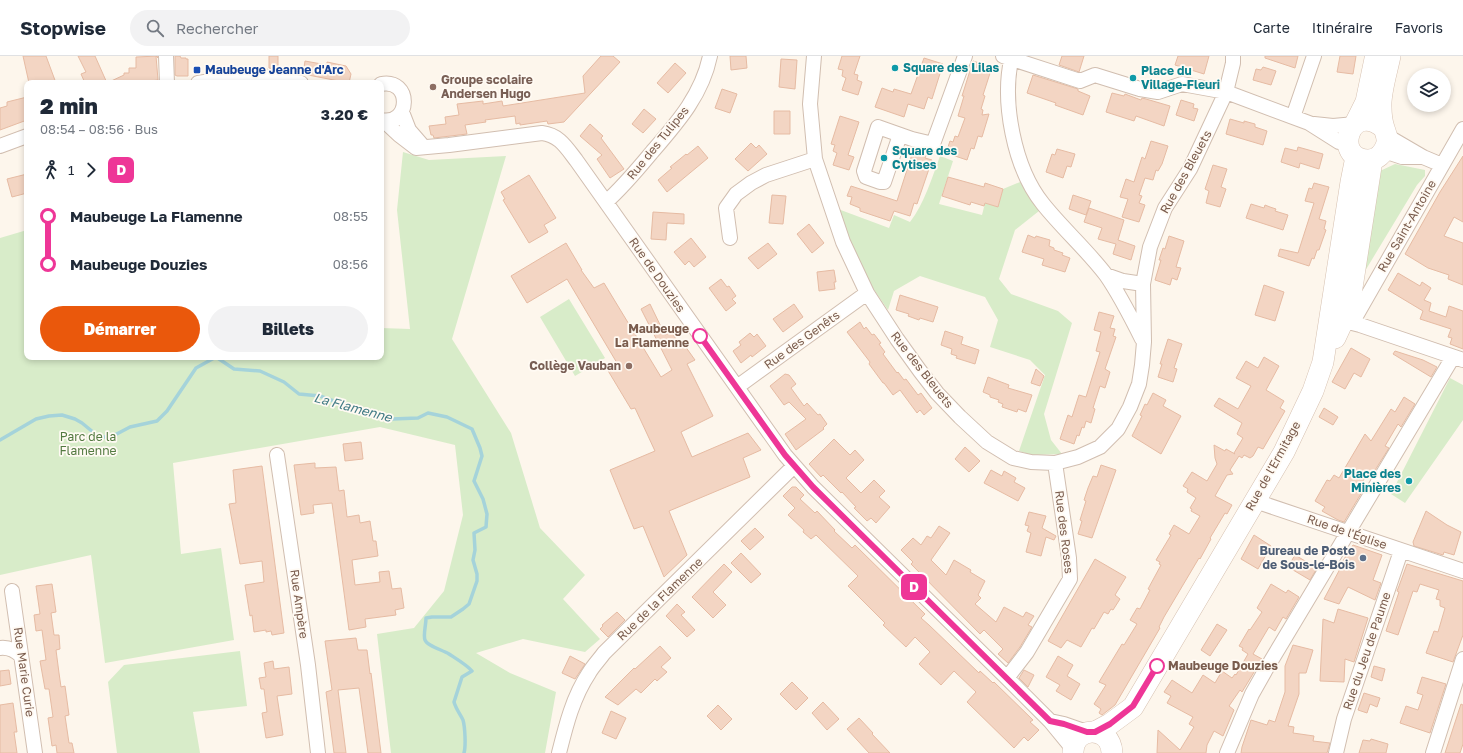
<!DOCTYPE html>
<html lang="fr">
<meta charset="utf-8">
<style>
:root{--surface:#fff;--page:#f2f2f3;--text:#1f2937;--muted:#747a83;--line:#e0e1e3;--accent:#ea580c}
body{margin:0;font-family:"Golos Text",sans-serif;background:var(--page);color:var(--text);height:100vh;display:flex;flex-direction:column;font-size:15px;white-space:nowrap}
*{box-sizing:border-box;margin:0}
p{font-size:13px;color:var(--muted)}
.icon{flex:none;width:22px;height:22px;fill:none;stroke:currentColor;stroke-width:2;stroke-linecap:round;stroke-linejoin:round}
.map{position:relative;flex:1;overflow:hidden}
.sheet{position:absolute;left:24px;top:24px;width:360px;height:280px;display:flex;flex-direction:column;background:var(--surface);border-radius:8px;box-shadow:0 2px 6px #0003}
.sheet>*{flex:none}
.badge{padding:0 8px;border-radius:6px;font-size:14px;line-height:26px}
.fabs{position:absolute;left:1407px;top:12px;display:grid;gap:8px}
.fabs a{display:grid;place-items:center;width:44px;height:44px;border-radius:50%;background:var(--surface);box-shadow:0 2px 6px #0003;font-size:20px}
.map>.badge{position:absolute;translate:-50% -50%;box-shadow:0 0 0 2px #fff}
.legs{display:flex;align-items:center;gap:6px;height:44px;padding:0 16px;font-size:13px}
.legs p{margin-inline-start:auto}
.headline{display:flex;align-items:center;justify-content:space-between;height:68px;padding:0 16px}
h1{font-size:22px;font-weight:800;line-height:30px}
.primary-button{display:flex;gap:8px;margin-top:auto;padding:8px 16px}
.primary-button a{flex:1;height:46px;border-radius:24px;background:var(--accent);color:#fff;font-size:16px;font-weight:800;line-height:46px;text-align:center}
.primary-button a+a{background:var(--page);color:var(--text)}
ul{padding:0 16px;list-style:none}
li{display:flex;align-items:center;gap:14px;height:48px;font-size:15px}
li i{display:grid;place-items:center;width:6px;height:100%;margin:0 5px;background:currentColor}
li i::after{content:'';width:10px;height:10px;margin:-5px;border:3px solid;border-radius:50%;background:var(--surface)}
li p{margin-inline-start:auto}
li:first-child i{background:linear-gradient(#0000 50%,currentColor 0)}
li:last-child i{background:linear-gradient(currentColor 50%,#0000 0)}
header{display:flex;align-items:center;gap:24px;box-sizing:border-box;height:56px;padding:0 20px;background:var(--surface);border-bottom:1px solid var(--line)}
header strong{font-size:19px}
nav{display:flex;gap:22px;margin-inline-start:auto;font-size:14px}
.search{width:280px;height:36px;background:var(--page);display:flex;align-items:center;gap:10px;box-sizing:border-box;padding:0 14px;border-radius:22px;color:var(--muted);font-size:15px}
.map>svg:first-child{display:block}
.green{fill:#d8ecc9}
.lines{fill:none;stroke-linecap:round;stroke-linejoin:round}
.stream{stroke:#a5d3da;stroke-width:3.5}
.building{fill:#f3d5c3;stroke:#e6bba3}
.minor-casing{stroke:#d1beb0;stroke-width:16}
.secondary-casing{stroke:#d6c0b0;stroke-width:22}
.minor{stroke:#fff;stroke-width:14}
.secondary{stroke:#fff;stroke-width:21}
.line-1-casing{stroke:#fff;stroke-width:9}
.line-1{stroke:#ee3697;stroke-width:6}
.culture-dot{fill:#0f9aa8;stroke:#fffaf3;stroke-width:1.5}
.transit-dot{fill:#1a4fb4;stroke:#fffaf3;stroke-width:1.5}
.education-dot{fill:#8d6e63;stroke:#fffaf3;stroke-width:1.5}
.stop-1-dot{fill:#fff;stroke:#ee3697;stroke-width:2}
.service-dot{fill:#5c6f8a;stroke:#fffaf3;stroke-width:1.5}
.labels{text-anchor:middle;stroke-width:3.5;stroke-linejoin:round;paint-order:stroke}
.culture-label{font-size:12px;font-weight:bold;fill:#0d838f;stroke:#fffaf3;text-anchor:start}
.transit-label{font-size:12px;font-weight:bold;fill:#164399;stroke:#fffaf3;text-anchor:start}
.education-label{font-size:12px;font-weight:bold;fill:#785e54;stroke:#fffaf3;text-anchor:start}
.street-label{font-size:12px;fill:#7a5c4d;stroke:#fffaf3}
.stop-label{font-size:12px;font-weight:bold;fill:#7a5c4d;stroke:#fffaf3;text-anchor:end}
.park-label{font-size:12px;fill:#537a41;stroke:#fffaf3}
.service-label{font-size:12px;font-weight:bold;fill:#4e5e75;stroke:#fffaf3;text-anchor:end}
.water-label{font-size:13px;font-style:italic;fill:#437c86;stroke:#fffaf3}
</style>
<header>
<strong>Stopwise</strong>
<div class="search"><svg class="icon" aria-label="search" viewBox="0 0 24 24"><circle cx="10" cy="10" r="6"/><path d="M15 15l6 6"/></svg>Rechercher</div>
<nav><a>Carte</a><a>Itinéraire</a><a>Favoris</a></nav>
</header>
<div class="map">
<svg width="1463" height="697" viewBox="0 0 1463 697">
<rect width="100%" height="100%" fill="#fdf6ec"/>
<path class="green" d="M403,96L429,104L506,100L452,283L511,377L540,472L585,519L563,543L600,583L585,596L523,583L476,597L510,617L556,636L545,697H391L377,578L414,572L444,535L463,459L455,389L380,371L173,407L181,498L221,492L234,584L105,607L91,499L0,519V182L27,174V301H381V272L410,273L397,154Z
M940,100L953,105L939,148L982,159L985,147L998,151L1003,133L1020,126L1039,155L1015,174L999,223L1011,238L1058,255L1072,267L1044,358L1051,384L1062,398L1032,399L1019,395L1045,319L1030,304L990,291L998,264L985,241L920,220L894,235L888,254L868,225L856,201L838,153L889,172L894,159L910,166C924,148 932,122 940,100Z
M1395,108L1425,114V120L1417,129L1359,225L1380,115Z
M569,243L605,302L575,320L540,261Z
M1450,322L1463,329V364L1405,447L1391,438Z
M240,595L247,650L193,656L200,697H117L108,626L124,609Z"/>
<g class="lines">
<path class="stream" d="M0,384L36,363L49,360L62,359L75,363L82,367L99,381H111L130,371L157,365L167,355L196,312L216,301L234,313L260,315L284,326L299,338L320,340L358,354L392,363L418,362L428,357L447,361L472,373L480,392L482,400L474,425L483,443L487,458L486,471L474,477L475,494L473,504L477,518V525L469,548L463,553L451,561H432L426,562C426,569 423,579 425,584C427,590 443,594 449,598C455,602 467,609 472,615L462,621L454,646C456,653 460,658 463,664C465,671 466,690 464,697"/>
</g>
<path class="building" d="M23,0H46L56,27H29Z
M78,0H95L107,27L124,19V17H129V12H136V1L158,0V2L156,0L158,24L136,27H85L81,18L86,16Z
M175,0H180L181,2H186V3H188V20H177L175,19Z
M269,0H278V14L269,12Z
M601,0H613L620,6L564,66L548,68L547,65L520,69V67L516,68L515,60L485,64L486,66L465,69L467,78L434,82L433,79H431L429,70L446,68L445,61L459,59L457,48L483,45V48L502,45L503,50L585,37L583,20Z
M730,0H746L747,12L731,14Z
M842,0H860L854,18L858,19L857,24L862,26L858,39L842,34L846,22L842,20L843,14L838,13Z
M1062,0H1084L1079,16L1059,9Z
M1178,0H1209L1204,18L1175,9Z
M1265,0H1298L1295,12L1265,2Z
M1340,0H1356L1353,18L1337,16Z
M924,2L943,8L932,43L928,41L924,53L908,48L904,61L875,51L882,32L893,36L894,33L911,38Z
M781,3L797,4L795,33L779,31Z
M305,5L327,9V6L346,10L351,18L349,27L303,18Z
M973,5L992,11L983,39L985,40L981,53L983,54L982,59L989,58L982,81L978,80L974,93L971,92L967,104L946,97L950,85L953,86L955,80L958,81L965,62L958,60L964,40H962Z
M675,7L686,17L668,37L657,27Z
M1263,11L1276,15L1271,29L1253,24L1256,13L1261,14Z
M1033,19L1078,33V35L1090,40L1083,59L1055,49L1056,47L1027,37Z
M722,33L737,38L730,57L715,52Z
M1112,37L1124,40L1125,38L1141,44L1142,42L1146,43L1170,50L1164,70L1136,60L1134,65L1106,56Z
M27,41V64L0,74V52L7,50V46Z
M1181,44L1194,48L1193,52L1198,53L1194,65L1176,59Z
M644,53L656,63L643,77L632,68Z
M774,55H790V78H774Z
M840,60L859,66L848,99L854,101L849,114L833,109L837,97L833,95L835,89L831,88Z
M1230,63L1244,67V65L1255,68V71L1267,75L1263,89L1226,78Z
M590,68L603,80L601,82L624,113L610,122L597,103L602,99L580,80Z
M1151,85L1168,90L1162,108L1158,115L1156,114L1153,124L1145,122L1139,139L1142,140L1139,147L1145,149L1139,166L1122,161L1128,143L1120,141L1126,123L1134,126L1142,101L1145,103Z
M751,87L756,92L759,89L767,98L748,115L735,103Z
M698,90L708,102L667,136L658,124L672,112L670,111L680,103L686,98L687,99Z
M1298,91L1323,98L1319,113L1300,107L1299,112L1281,106L1285,92L1297,95Z
M914,92L927,97L925,102L932,104L917,148L914,147L910,160L894,155L890,165L860,155V152L850,148L852,141L847,140L851,130L897,145Z
M1057,93L1075,98L1071,111L1067,110L1063,122L1046,116L1052,98L1055,99Z
M1463,100V166L1454,161L1444,180L1463,187V229L1448,223L1449,219L1428,212L1405,198L1440,136Z
M1213,109L1227,113L1221,131L1226,133L1220,151L1206,147L1209,135L1205,133Z
M27,118V137L12,141L7,123Z
M529,119L556,162L544,169L548,176L529,187L503,144L505,143L501,136Z
M948,121L984,131L985,127L1003,133L998,151L985,147L984,150L971,146L970,149L942,140Z
M1314,127L1329,131L1319,163L1326,165L1324,173L1326,174L1319,194H1317L1314,203L1312,202L1309,210L1278,200L1280,193L1298,197L1314,147L1305,145L1309,132L1312,133Z
M772,139L786,140L783,168L769,167Z
M1073,139L1091,145L1086,159L1069,153Z
M1251,148L1264,152L1265,149L1270,151L1276,153L1275,155L1288,159L1283,174L1246,162Z
M1089,152L1124,164L1118,184L1135,190L1131,204L1113,198L1116,188L1098,183L1102,172L1084,166Z
M653,156L684,158V168L667,167L666,184L651,183Z
M809,168L824,187L812,197L797,178Z
M1028,179L1035,182L1036,180L1050,184L1049,190L1054,192V194L1063,197L1062,199L1070,202L1065,216L1042,209L1044,203L1022,196Z
M1169,180L1184,185L1176,211L1181,212L1177,224L1172,222L1170,229L1155,224L1161,204H1159L1163,192L1165,193Z
M691,182L706,201L694,211L689,205L685,209L674,196Z
M566,187L582,214H581L594,232L604,227L661,321L672,314L641,253L650,248L665,279L671,276L682,291L685,290L695,304L687,308L713,360L681,376L692,401L748,377L761,394L743,402L750,421L669,455L687,499L664,521L643,470L634,473L610,414L655,395L635,352L631,353L607,313L617,307L567,223L527,247L511,220Z
M768,187L777,198L758,213L748,202Z
M834,214L836,226H834L835,233L819,235L817,216Z
M1398,217L1420,230L1422,226L1431,232L1424,244L1431,247L1429,255L1446,261L1449,250L1463,255V293L1450,288L1452,282L1448,281L1451,273L1420,263L1423,255L1388,234Z
M721,223L727,231L729,230L736,240L732,243L736,247L726,255L709,232Z
M1264,229L1284,236L1275,265L1255,259Z
M900,239L938,251L933,266L920,262L919,264L908,260L909,258L896,254Z
M794,248L803,261L783,276L773,263Z
M1099,256L1114,260L1110,272L1115,273L1113,280L1116,281L1105,313L1110,316L1105,332L1100,330L1093,352L1095,353L1091,367L1086,365L1084,372L1082,371L1079,380L1077,379L1074,388L1060,383L1068,359L1072,361L1079,339L1086,341L1100,296L1096,295L1101,276L1094,274Z
M860,266L864,273L866,271L872,279L874,278L881,287L879,288L885,296L883,298L897,317L898,316L904,324L906,323L918,339L921,337L932,352L924,359L920,354L917,357L900,334L893,339L884,327H883L869,308L870,306L847,276Z
M945,275L963,281L961,288L979,294L975,308L956,302L957,300L951,298L952,293L941,289Z
M750,277L754,281L757,278L766,290L752,301L751,299L741,307L733,295L741,289L739,286Z
M1168,283L1182,288L1174,312L1177,313L1173,326L1158,321L1162,308H1160Z
M1351,292L1370,303L1361,321L1354,317L1345,333L1332,326Z
M1395,295L1423,304L1437,311L1431,321L1393,298Z
M1264,301L1279,310L1266,334L1284,345L1280,352L1285,355L1263,393L1258,391L1253,400L1250,402L1244,399L1242,402L1239,400L1230,414L1233,418L1227,419L1215,440L1232,449L1227,458L1225,457L1210,482L1211,483L1200,503L1199,502L1164,561L1159,571L1160,572L1115,649L1102,659L1099,657L1101,653L1094,648L1106,629L1099,626L1122,588L1124,589L1137,568L1130,564L1137,552L1140,553L1150,534L1148,533L1161,509L1159,508L1160,506L1156,504L1171,479L1169,478L1174,469L1189,478L1200,460L1191,455L1192,453L1190,452L1196,442L1187,436L1188,433L1183,430L1192,416L1207,425L1217,408L1215,402L1214,389L1225,395L1226,393L1235,398L1234,397L1243,382L1237,378L1242,367L1214,350L1219,342L1238,353L1251,330L1236,322L1246,305L1258,312Z
M1036,313L1044,320L1040,330L1031,327Z
M785,318L789,319L796,328L791,332L804,350L807,347L818,359L820,358L827,368L823,372L824,373L796,394L785,378L806,363L789,346L784,349L770,330Z
M988,321L1009,329L1008,332L1032,339L1026,356L1018,353L1017,356L1002,351L1003,348L998,346L999,344L990,341V339L983,336Z
M1153,337L1166,344L1163,350L1181,360L1161,398L1132,380L1142,360L1140,359L1145,348L1147,349Z
M1404,341L1415,348L1401,371L1398,368L1385,390L1389,392L1372,419L1368,417L1358,433L1362,436L1344,466L1338,464L1322,455L1325,451L1315,445L1327,424L1330,425L1334,419L1339,422L1365,378L1371,385L1391,353L1395,356Z
M1324,352L1338,361L1333,369L1319,361Z
M834,383L850,399L855,394L864,404L846,422L861,437L874,424L885,435L879,441L890,451L876,467L871,462L867,465L854,452L856,451L842,436L841,437L823,419L821,421L809,408Z
M361,386L363,403L345,405L343,388Z
M965,391L980,405L969,416L955,403Z
M315,407V412L336,411L339,435L344,434L347,461L359,459L360,467L370,465L373,485H376L378,500L352,504L355,529L380,526L379,516L389,515L392,533L401,532L404,552L395,554L396,559L365,563L366,571L349,574L332,447L313,449L314,457L301,459L294,409Z
M1101,409L1116,414L1092,482L1078,478L1082,465L1080,464L1086,445L1084,444L1088,432L1093,420L1097,421Z
M262,410L284,577L272,579L271,575L266,576V574L254,576L252,559L250,560L245,529L264,526L262,505L240,508L229,448L236,447L233,414Z
M991,414L1002,420L1004,415L1016,422L1014,426L1025,432L1018,445L984,427Z
M792,431H796L804,439L800,443L815,457L817,455L835,474L834,475L852,492L855,489L925,558L921,562L929,569L979,617L980,615L993,627L994,626L1033,664L1030,666L1039,674L1028,685L1024,681L1014,692L967,646L976,636L954,615L941,629L919,608L930,596L915,581L906,591L883,569L885,567L848,530L858,520L816,479L811,483L803,476L804,474L788,459L795,452L783,440Z
M1426,455L1447,469L1461,476L1454,499L1444,496L1443,499L1414,490L1413,486Z
M1029,456L1046,460L1042,472L1056,480L1054,484L1046,481L1041,500L1026,496L1031,477L1027,475L1029,470L1025,469Z
M939,470L950,477L931,504L946,519L954,504L971,514L970,516L985,525L978,539L981,542L975,548L996,566L1004,551L1023,561L1026,556L1034,560L1028,569L1032,571L1020,591L1008,607L998,598L1003,593L984,574L980,578L911,508L913,506L901,494L913,482L921,489L927,480L931,482Z
M755,472L764,481L750,494L741,485Z
M1254,479L1271,490L1258,513L1241,503Z
M1353,489L1382,499L1373,524L1381,527L1375,544L1348,531L1339,548L1324,543L1341,511H1339Z
M741,497L761,518L751,527L731,507Z
M1295,499L1317,512L1310,524L1288,511Z
M1095,503L1126,521L1115,539L1120,543L1113,554L1111,553L1108,558L1104,556L1094,573L1092,572L1081,591L1067,584L1061,592L1048,585Z
M724,508L732,516L713,536L726,549L713,562L692,541Z
M1407,508L1463,525V579L1453,606L1426,597L1434,575L1438,576L1445,552L1440,550V544L1436,543L1439,534L1420,528L1417,536L1413,535L1398,579L1386,575L1399,536L1397,535L1399,530Z
M52,528L56,556L51,557L54,579H59L60,593L56,594L59,617L61,631L65,630L69,659L65,660L69,687H72L74,697H57L56,689L52,690L48,662L53,661L49,633H45L40,605L46,604L42,574L36,575L34,559L40,558L36,530Z
M1271,528L1286,537L1288,534L1299,541L1286,563L1283,561L1275,575L1269,571L1253,598L1262,603L1242,636L1240,634L1229,650L1234,654L1223,680L1214,675L1207,689L1206,697H1157L1158,674L1180,694L1194,671L1189,668L1193,661L1167,647L1171,640L1164,636L1172,624L1192,637L1203,619L1215,627L1222,615L1232,622L1235,618L1236,619L1248,598L1242,594L1243,592L1239,590L1249,573L1250,574L1262,556L1257,552Z
M677,548L685,556L681,559L695,574L687,581L666,560Z
M1338,553L1368,562L1354,606L1345,603L1344,626L1320,625L1323,563L1334,567Z
M617,556L625,564L608,581L600,573L603,570L602,569Z
M1217,568L1227,574L1210,600L1201,594Z
M356,582L358,594H367L370,618L371,617L381,697H368L359,632L338,634L346,697H334L326,636L332,634L325,585Z
M1293,589L1313,594L1306,617H1299V638L1288,670L1294,671L1293,677L1314,680L1313,685L1330,687L1327,697H1241L1242,691L1251,664L1267,669L1269,664L1275,666L1285,636V610Z
M660,590L671,602L661,611L667,616L657,625L655,623L641,637L636,633L618,649L605,641L634,612L635,613Z
M570,600L585,608L575,623L562,617Z
M1058,600L1073,609L1067,620L1080,628L1071,644L1056,635L1060,629L1046,621Z
M273,605L274,613L289,611L292,638L277,640L283,679L266,682L262,657L267,656L264,633H261L259,622L266,621L264,607Z
M1374,610L1385,613L1382,625L1371,621Z
M9,614L11,628L0,630V615Z
M1024,614L1034,619L1028,631L1019,622Z
M1422,621L1446,628L1430,677L1400,667L1406,650L1418,654L1423,639L1417,637Z
M792,626L808,642L796,654L780,638Z
M1364,637L1380,642L1377,651L1370,648L1367,657L1358,654Z
M823,646L839,663L827,674L812,657Z
M13,647L17,676H14L17,697H0V649Z
M1461,648L1463,649V688L1460,697H1445Z
M718,649L732,663L721,674L707,660Z
M611,655L626,662L616,683L602,677Z
M859,662L873,677L872,678L890,697H869L847,673Z
M1371,683L1388,688L1386,697H1359L1363,684L1370,685Z"/>
<g class="lines">
<g class="minor-casing">
<path id="minor" d="M166,0L167,27
M814,0L810,48L815,103L843,186L867,237L897,283L920,315L937,337L960,361L987,386L1013,402L1031,406L1055,407L1078,401L1100,391L1118,373L1130,351L1139,328L1142,309L1144,286L1143,228L1150,191L1165,152L1190,113L1226,36L1233,7V0
M1003,0L1080,25L1095,19L1140,33L1158,36L1182,28L1226,36L1309,67L1339,86L1348,88
M1012,0C1001,45 1014,112 1043,148C1063,173 1087,194 1106,219C1120,239 1131,261 1142,283
M198,27L250,19L263,20L301,27
M381,28C412,22 411,70 381,64
M402,56L409,74L422,89
M1293,61L1314,0
M384,65L399,79L416,92L449,89L542,77C559,79 566,91 576,104L785,399L813,431L1007,622L1050,665L1073,693
M1314,68L1333,70L1355,68
M900,79L884,126H880L866,121L864,115L878,71L912,83L933,88L965,0
M1387,80L1423,101L1442,109
M0,90L27,80
M1384,95L1402,101H1423
M606,146C623,131 637,114 652,96C677,67 702,39 710,0
M730,182L726,152L736,138L751,127L766,119L815,103
M1106,219L1123,225L1143,228
M1343,267H1352L1360,269L1463,304
M1352,267L1463,73
M737,331L867,237
M277,399L308,609L318,697
M1255,445L1463,515
M12,535L35,697
M0,592C9,591 15,594 21,600
M1007,622L1027,596L1070,523L1069,502L1055,407
M1050,665L1064,668L1087,676
M559,697C566,669 573,641 589,617C593,610 599,604 604,597L794,410
M1227,697L1252,638L1265,615L1453,301
M1336,697L1344,663L1401,495
M1433,697L1463,603"/>
</g>
<g class="secondary-casing">
<path id="secondary" d="M1355,68L1366,46L1375,3
M1384,72C1349,43 1332,104 1368,104C1377,104 1383,98 1386,90C1389,83 1386,79 1384,72C1382,66 1381,58 1381,51C1380,37 1387,15 1390,0
M1335,282L1342,267L1351,238L1372,104
M1095,676L1110,668L1133,651L1284,396L1313,335L1323,306L1351,126L1356,101
M1073,697C1072,670 1111,668 1112,697"/>
</g>
<use href="#minor" class="minor"/>
<use href="#secondary" class="secondary"/>
</g>
<g class="lines">
<g class="line-1-casing">
<path id="line-1" d="M700,280L785,399L813,431L1050,665L1064,668L1087,676H1095L1110,668L1133,650L1157,610"/>
</g>
<use href="#line-1" class="line-1"/>
</g>
<g class="culture-dot">
<circle cx="895" cy="12" r="4"/>
<circle cx="1133" cy="22" r="4"/>
<circle cx="884" cy="102" r="4"/>
<circle cx="1409" cy="425" r="4"/>
</g>
<rect class="transit-dot" x="193" y="10" width="8" height="8" rx="2"/>
<g class="education-dot">
<circle cx="433" cy="31" r="4"/>
<circle cx="629" cy="310" r="4"/>
</g>
<g class="stop-1-dot">
<circle cx="700" cy="280" r="7"/>
<circle cx="1157" cy="610" r="7"/>
</g>
<circle class="service-dot" cx="1363" cy="502" r="4"/>
<g class="labels">
<g class="culture-label">
<text x="903" y="16">Square des Lilas</text>
<text x="1141" y="19">Place du<tspan x="1141" dy="14">Village-Fleuri</tspan></text>
<text x="892" y="99">Square des<tspan x="892" dy="14">Cytises</tspan></text>
<text x="1401" y="422" text-anchor="end">Place des<tspan x="1401" dy="14">Minières</tspan></text>
</g>
<g class="transit-label">
<text x="205" y="18">Maubeuge Jeanne d'Arc</text>
</g>
<g class="education-label">
<text x="441" y="28">Groupe scolaire<tspan x="441" dy="14">Andersen Hugo</tspan></text>
<text x="621" y="314" text-anchor="end">Collège Vauban</text>
</g>
<g class="street-label">
<text transform="translate(658 87) rotate(-51)" y="4">Rue des Tulipes</text>
<text transform="translate(1186 116) rotate(-61)" y="4">Rue des Bleuets</text>
<text transform="translate(1407 170) rotate(-60)" y="4">Rue Saint-Antoine</text>
<text transform="translate(657 219) rotate(55)" y="4">Rue de Douzies</text>
<text transform="translate(802 284) rotate(-36)" y="4">Rue des Genêts</text>
<text transform="translate(922 314) rotate(52)" y="4">Rue des Bleuets</text>
<text transform="translate(1273 410) rotate(-61)" y="4">Rue de l'Ermitage</text>
<text transform="translate(1064 476) rotate(83)" y="4">Rue des Roses</text>
<text transform="translate(1347 476) rotate(19)" y="4">Rue de l'Église</text>
<text transform="translate(660 543) rotate(-44)" y="4">Rue de la Flamenne</text>
<text transform="translate(299 548) rotate(82)" y="4">Rue Ampère</text>
<text transform="translate(1367 595) rotate(-71)" y="4">Rue du Jeu de Paume</text>
<text transform="translate(24 616) rotate(82)" y="4">Rue Marie Curie</text>
</g>
<g class="stop-label">
<text x="689" y="277">Maubeuge<tspan x="689" dy="14">La Flamenne</tspan></text>
<text x="1168" y="614" text-anchor="start">Maubeuge Douzies</text>
</g>
<g class="park-label">
<text x="88" y="385">Parc de la<tspan x="88" dy="14">Flamenne</tspan></text>
</g>
<g class="service-label">
<text x="1355" y="499">Bureau de Poste<tspan x="1355" dy="14">de Sous-le-Bois</tspan></text>
</g>
<g class="water-label">
<text transform="translate(353 351) rotate(15)" y="5">La Flamenne</text>
</g>
</g>
</svg>
<div class="fabs">
<a><svg class="icon" aria-label="layers" viewBox="0 0 24 24"><path d="M12 4l9 5-9 5-9-5zM3 14l9 5 9-5"/></svg></a>
</div>
<b class="badge" style="left:914px;top:531px;background:#ee3697;color:#fff">D</b>
<section class="sheet">
<div class="headline"><div><h1>2 min</h1><p>08:54 – 08:56 · Bus</p></div><b>3.20 €</b></div>
<div class="legs"><svg class="icon" aria-label="walk" viewBox="0 0 24 24"><circle cx="13" cy="4" r="2"/><path d="M13 8l-2 6 4 7M11 14l-3 7M7 12l3-4h3l4 4"/></svg>1<svg class="icon" aria-label="forward" viewBox="0 0 24 24"><path d="M9 5l7 7-7 7"/></svg><b class="badge" style="background:#ee3697;color:#fff">D</b></div>
<ul>
<li><i style="color:#ee3697"></i><b>Maubeuge La Flamenne</b><p>08:55</p></li>
<li><i style="color:#ee3697"></i><b>Maubeuge Douzies</b><p>08:56</p></li>
</ul>
<div class="primary-button"><a>Démarrer</a><a>Billets</a></div>
</section>
</div>
